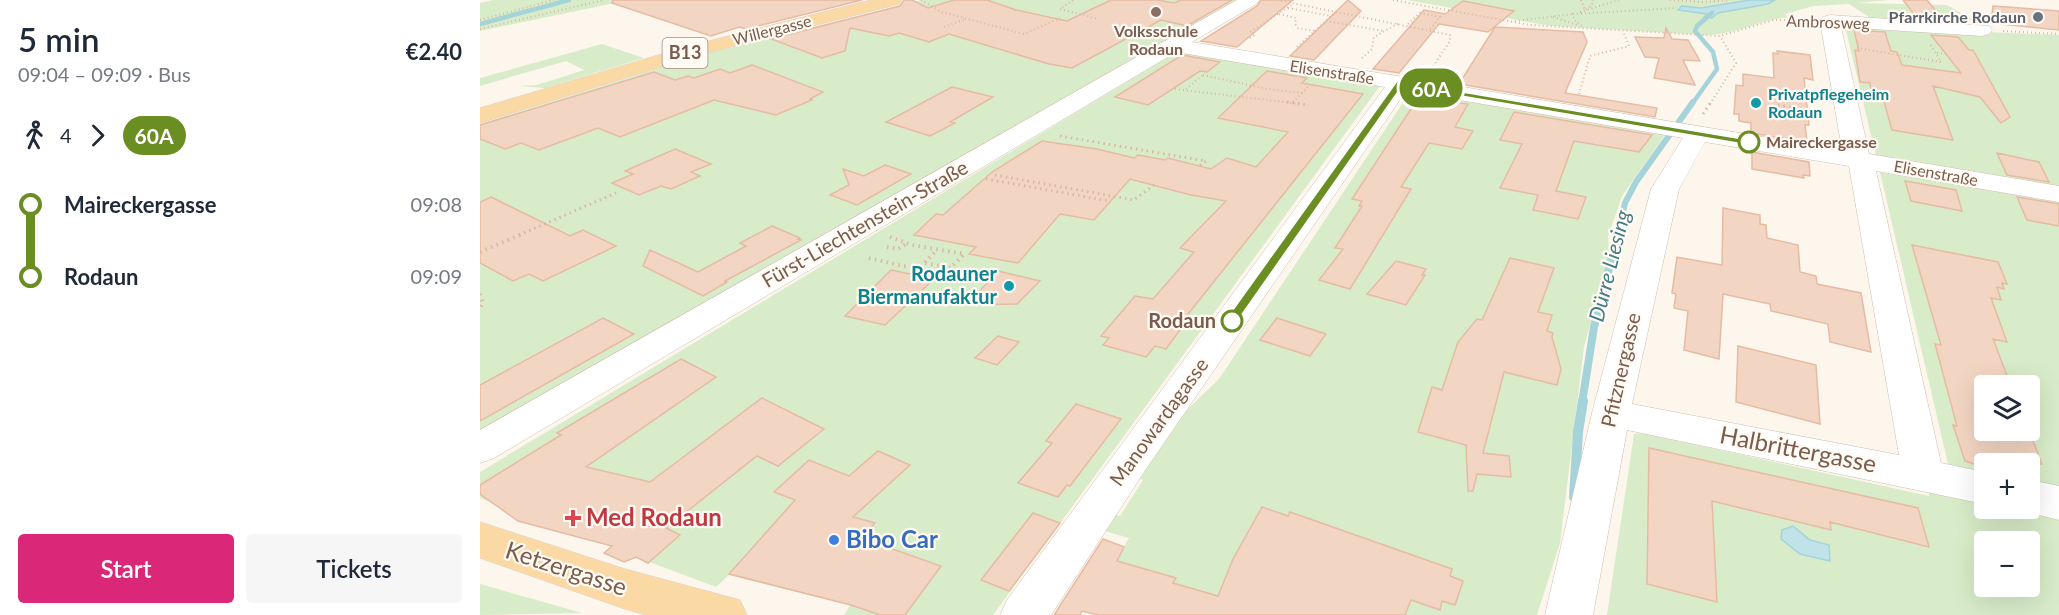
<!DOCTYPE html>
<meta charset="utf-8">
<style>
:root{--surface:#fff;--page:#f6f6f7;--text:#1f2937;--muted:#747a83;--accent:#db2777}
body{margin:0;font-family:Lato,sans-serif;background:var(--page);color:var(--text);height:100vh;display:flex;flex-direction:column;font-size:22px;white-space:nowrap}
*{box-sizing:border-box;margin:0}
p{font-size:20px;color:var(--muted)}
.icon{flex:none;width:33px;height:33px;fill:none;stroke:currentColor;stroke-width:2;stroke-linecap:round;stroke-linejoin:round}
.map{position:relative;flex:1;overflow:hidden}
.drawer{display:flex;flex-direction:column;background:var(--surface);width:480px}
.drawer>*{flex:none}
.badge{padding:0 12px;border-radius:20px;font-size:21px;line-height:39px}
.fabs{position:absolute;left:1494px;top:375px;display:grid;gap:12px}
.fabs a{display:grid;place-items:center;width:66px;height:66px;border-radius:6px;background:var(--surface);box-shadow:0 6px 24px #0002;font-size:30px}
.map>.badge{position:absolute;translate:-50% -50%;box-shadow:0 0 0 3px #fff}
.legs{display:flex;align-items:center;gap:9px;height:66px;padding:0 18px;font-size:20px}
.legs p{margin-inline-start:auto}
.summary{display:flex;align-items:center;justify-content:space-between;height:102px;padding:0 18px}
h1{font-size:33px;font-weight:600;line-height:45px}
.button{display:flex;gap:12px;margin-top:auto;padding:12px 18px}
.button a{flex:1;height:69px;border-radius:6px;background:var(--accent);color:#fff;font-size:24px;font-weight:600;line-height:69px;text-align:center}
.button a+a{background:var(--page);color:var(--text)}
ul{padding:0 18px;list-style:none}
li{display:flex;align-items:center;gap:21px;height:72px;font-size:22px}
li i{display:grid;place-items:center;width:9px;height:100%;margin:0 8px;background:currentColor}
li i::after{content:'';width:15px;height:15px;margin:-8px;border:4px solid;border-radius:50%;background:var(--surface)}
li p{margin-inline-start:auto}
li:first-child i{background:linear-gradient(#0000 50%,currentColor 0)}
li:last-child i{background:linear-gradient(currentColor 50%,#0000 0)}
main{display:flex;flex:1;min-height:0}
.map>svg:first-child{display:block}
.green{fill:#d8ecc9;fill-rule:evenodd}
.water{fill:#bfe3e8;stroke:#a5d3da;stroke-width:1.5}
.lines{fill:none;stroke-linecap:round;stroke-linejoin:round}
.stream-far3{stroke:#a5d3da;stroke-width:4.5}
.stream-far2{stroke:#a5d3da;stroke-width:6}
.stream-far1{stroke:#a5d3da;stroke-width:8}
.stream{stroke:#a5d3da;stroke-width:10}
.building{fill:#f3d5c3;stroke:#e6bba3;stroke-width:1.5}
.minor-casing{stroke:#d1beb0;stroke-width:1}
.major-casing{stroke:#dad1cd;stroke-width:1}
.path-far2{stroke:#d9b8a5;stroke-width:2;stroke-dasharray:1 3;stroke-linecap:butt}
.path-far1{stroke:#d9b8a5;stroke-width:3;stroke-dasharray:1.5 4;stroke-linecap:butt}
.path{stroke:#d9b8a5;stroke-width:4;stroke-dasharray:1.5 4.5;stroke-linecap:butt}
.minor{fill:#fff;fill-rule:evenodd}
.major{fill:#fbd9a5;fill-rule:evenodd}
.line-1{fill:#6b8e23;stroke:#fff;stroke-width:1.5}
.education-dot{fill:#8d6e63;stroke:#fffaf3;stroke-width:2}
.worship-dot{fill:#6b7280;stroke:#fffaf3;stroke-width:2}
.culture-dot{fill:#0f9aa8;stroke:#fffaf3;stroke-width:2}
.stop-1-dot{fill:#fff;stroke:#6b8e23;stroke-width:3}
.health-dot{fill:#e0444e;stroke:#fffaf3;stroke-width:2}
.shop-dot{fill:#3f7fe0;stroke:#fffaf3;stroke-width:2}
.labels{text-anchor:middle;stroke-width:4.5;stroke-linejoin:round;paint-order:stroke}
.far-worship-label{font-size:16px;font-weight:bold;fill:#5b616d;stroke:#fffaf3;text-anchor:end}
.far-street-label{font-size:16px;fill:#7a5c4d;stroke:#fffaf3}
.far-education-label{font-size:16px;font-weight:bold;fill:#785e54;stroke:#fffaf3}
.far-culture-label{font-size:16px;font-weight:bold;fill:#0d838f;stroke:#fffaf3;text-anchor:start}
.far-stop-label{font-size:16px;font-weight:bold;fill:#7a5c4d;stroke:#fffaf3;text-anchor:start}
.shield{fill:#fffaf3;stroke:#a28b7f;stroke-width:1.5}
.shield-label{font-size:18px;font-weight:bold;fill:#7a5c4d}
.street-label{font-size:20px;fill:#7a5c4d;stroke:#fffaf3}
.culture-label{font-size:20px;font-weight:bold;fill:#0d838f;stroke:#fffaf3;text-anchor:end}
.stop-label{font-size:20px;font-weight:bold;fill:#7a5c4d;stroke:#fffaf3;text-anchor:end}
.water-label{font-size:21px;font-style:italic;fill:#437c86;stroke:#fffaf3}
.near-street-label{font-size:24px;fill:#7a5c4d;stroke:#fffaf3}
.near-health-label{font-size:24px;font-weight:bold;fill:#be3a42;stroke:#fffaf3;text-anchor:start}
.near-shop-label{font-size:24px;font-weight:bold;fill:#366cbe;stroke:#fffaf3;text-anchor:start}
</style>
<main>
<section class="drawer">
<div class="summary"><div><h1>5 min</h1><p>09:04 – 09:09 · Bus</p></div><b>€2.40</b></div>
<div class="legs"><svg class="icon" aria-label="walk" viewBox="0 0 24 24"><circle cx="13" cy="4" r="2"/><path d="M13 8l-2 6 4 7M11 14l-3 7M7 12l3-4h3l4 4"/></svg>4<svg class="icon" aria-label="forward" viewBox="0 0 24 24"><path d="M9 5l7 7-7 7"/></svg><b class="badge" style="background:#6b8e23;color:#fff">60A</b></div>
<ul>
<li><i style="color:#6b8e23"></i><b>Maireckergasse</b><p>09:08</p></li>
<li><i style="color:#6b8e23"></i><b>Rodaun</b><p>09:09</p></li>
</ul>
<div class="button"><a>Start</a><a>Tickets</a></div>
</section>
<div class="map">
<svg width="1579" height="615" viewBox="0 0 1579 615">
<rect width="100%" height="100%" fill="#fdf6ec"/>
<path class="green" d="M13,0H149L0,31V3Z
M442,0H755L0,436V421L153,334L123,318L0,385V124L228,53Z
M927,0H1410L1376,3L1467,5L1493,20L1392,19L1369,4L1334,6L1305,14L1308,17C1280,20 1254,35 1226,35L1071,26Z
M1365,26L1579,35V186L1396,156Z
M122,44L164,58L65,88L38,86L57,85L104,70L86,61L0,86V78Z
M698,51L900,86L513,615H364L370,605L249,575L236,587L156,557L144,562L124,553L131,546L35,520L41,515L0,498V472Z
M930,92L1185,135L1142,196L1128,237L1130,253L1104,347L1080,543L1057,615H761L808,516L782,507L753,559L738,596L621,587L649,538L618,529L629,513L640,516L663,480L653,475L688,428L739,379Z
M1400,172L1579,202V490L1550,484V464H1504V475L1482,471L1468,464ZM1504,386H1550V430H1504Z
M1163,433L1449,496L1447,482L1504,494V508H1550V503L1579,509V615H1127L1154,434ZM1504,542H1550V586H1504Z
M0,584L102,613L0,615Z"/>
<path class="water" d="M1270,0H1295L1288,4L1238,13L1232,18L1224,17L1227,14L1198,10L1202,6L1221,8Z
M1313,526L1330,540L1349,545L1350,561L1320,554L1301,539L1302,530Z"/>
<g class="lines">
<path class="stream-far3" d="M0,24L89,0
M1212,104L1237,69L1233,52L1215,31L1217,26L1232,13"/>
<path class="stream-far2" d="M1138,235L1145,203L1156,182L1213,102"/>
<path class="stream-far1" d="M1102,403L1114,327L1138,234"/>
<path class="stream" d="M1094,497L1098,432L1103,401"/>
</g>
<path class="building" d="M133,0H382L266,29L259,27L231,36L132,3Z
M424,0H432L448,8L474,0H507L536,10L587,21L631,0H677L694,3L701,0H752L707,26L681,20L592,68L569,64L469,34L449,42L419,33L409,36L370,28L365,51L342,58L291,39L420,6Z
M781,0H813L757,47L721,41L777,6Z
M868,0L881,11L834,60L810,56Z
M1423,0H1447L1464,21L1438,19Z
M983,1L1034,11L1008,32L959,24L919,73L893,69L944,10L965,14Z
M1513,6L1579,11V30L1511,23Z
M1015,27L1103,32L1107,42L1085,93L1177,108L1175,117L979,84Z
M1186,28L1192,39L1208,40L1220,61L1203,60L1215,85L1174,78L1179,58L1165,57L1155,37L1184,38Z
M1374,30L1405,32L1411,51L1417,52L1422,65L1481,73L1451,35L1478,37L1489,50H1493L1530,117L1521,123L1500,97L1453,86L1473,140L1412,130L1401,91L1391,90L1390,83L1380,82L1375,50L1379,51Z
M1297,51L1330,55L1333,80L1324,78L1329,125H1325L1327,142L1271,133V123L1259,121V114H1254L1256,85L1263,86V74L1294,78L1293,53L1298,54Z
M702,55L740,62L727,72L720,71L668,105L635,97Z
M272,65L343,92L330,99L332,100L296,115L234,100L140,137L118,128L59,150L41,143L25,149L0,139V125L174,72L195,80L208,76L214,78L240,69L250,73Z
M787,71L827,78L822,83L883,94L705,318L708,319L686,349L675,346L666,357L623,345L629,338L621,336L655,296L673,299L714,252L700,248L746,201L711,195L650,179L614,220L580,214L538,263L489,254L496,247L434,235L456,214L463,215L512,172L562,141L617,149L654,158L658,155L685,160L688,158L731,169L747,158L776,167L808,132L738,118Z
M472,87L513,97L470,122L475,123L450,136L406,122Z
M938,98L988,104L975,127L993,131L982,149L949,143L921,187L931,189L870,289L839,280L863,249L855,248L882,206H879L882,201L872,199Z
M1034,112L1172,135L1159,152L1094,141L1076,191L1106,197L1098,219L1053,210L1058,195L1020,188L1042,144L1020,140Z
M195,149L231,164L211,172L220,176L191,189L181,186L159,195L132,183L153,174L145,171Z
M1272,152L1329,162L1330,176L1323,175L1324,178L1272,169Z
M1517,153L1559,162L1569,182L1527,175Z
M405,165L431,174L377,205L350,195L369,185L363,169L384,176Z
M1425,181L1476,190L1482,211L1431,201Z
M11,197L90,236L103,230L136,246L63,281L49,274L33,281L0,263V202Z
M1537,197L1579,204V226L1547,220Z
M1243,208L1280,215V224L1286,225L1287,238L1318,245L1320,272L1336,276L1337,284L1381,293L1391,352L1350,342L1348,324L1291,311L1290,304L1243,294L1239,359L1204,350L1208,311L1194,308L1196,294L1192,293L1197,257L1242,265Z
M292,226L320,238L318,239L321,240L245,281L247,282L223,296L163,266L170,250L218,272L266,246L260,243Z
M1432,245L1518,262L1527,284L1522,283L1524,289L1517,287L1521,300L1511,298L1527,342L1513,339L1531,386H1504V430H1528L1551,436L1562,464H1494L1485,461L1473,425L1477,426L1455,344L1461,345Z
M1030,258L1074,268L1058,312L1072,315L1067,331L1073,333L1072,337L1081,369L1077,385L1024,372L1003,453L1029,456L1031,477L997,474L993,491H988L986,445L938,432L952,387L962,390L978,342L997,319L1002,320Z
M916,261L946,269L942,275H945L926,305L887,294Z
M411,270L454,279L405,325L365,316Z
M518,271L560,281L537,304L487,305Z
M123,318L154,334L0,421V385Z
M797,318L846,334L830,356L780,340Z
M518,336L539,342L517,365L495,358Z
M1258,346L1336,365L1340,424L1256,402Z
M201,359L236,377L106,467L170,482L282,398L344,429L298,466L277,456L186,528L200,535L168,563L156,557L144,562L124,553L132,546L38,521L0,494V485L81,435L77,433Z
M596,404L641,419L590,486L587,485L578,497L538,483L572,443L566,441Z
M1169,448L1438,508L1449,547L1350,522L1351,530L1232,501L1237,602L1167,584Z
M398,451L430,465L373,517L395,523L385,534L391,535L387,540L461,566L425,615H400L371,605L249,574L315,500L294,492L329,460L369,476Z
M782,507L808,516L810,512L972,569L970,576L983,581L975,605L962,601L960,610L931,600L925,615H618L602,611L600,615H574L623,539L644,547L637,561L696,578L693,583L738,596L753,559Z
M553,513L580,523L529,591L501,580Z"/>
<g class="lines">
<g class="minor-casing">
<path id="minor" d="M757,0H779L776,4L712,42L1362,150L1340,21L1343,17L1350,15L1509,26L1512,30L1509,34L1502,36L1361,27L1389,154L1579,186V202L1396,171L1461,463L1504,472V504L1147,430L1113,615H1065L1112,413L1171,189L1203,138L926,91L666,469L571,615H520L527,600L905,87L696,52L14,458L0,463V430ZM1225,142L1369,166L1419,455L1152,404L1199,189Z
M1550,480L1579,486V520L1535,509L1550,508Z"/>
</g>
<g class="major-casing">
<path id="major" d="M391,0H422L419,4L223,54L0,123V108L209,46Z
M0,522L145,569L260,600L267,615H166L145,609L0,558Z"/>
</g>
<path class="path-far2" d="M441,0L462,12L544,34L580,18
M593,0L580,9L619,19
M797,0L970,35V41L950,71
M913,0L1050,25L1240,36L1294,20L1331,19
M1101,0L1105,10L1112,5L1113,0
M1190,0L1222,2L1250,0
M808,8L851,16
M1100,12L1139,0
M799,14L816,18L815,24L818,28L834,31
M1073,17L1097,25
M0,20L74,0
M846,21L904,31
M1035,21L1093,14
M928,24L940,13L960,17
M1102,26L1094,20L1093,14L1197,8
M464,27L485,19
M0,29L124,0
M950,29L961,16
M1523,31L1579,34
M770,38L775,35L770,32L813,4
M817,47L856,12
M1377,48L1461,62L1450,44
M1457,53L1467,54
M882,58L892,49L894,37L919,23
M723,75L787,89L822,93
M695,89L820,104
M706,89L723,75
M1099,94L1110,56L1149,46L1143,31
M813,102L829,86
M1230,104L1256,63L1240,36"/>
<path class="path-far1" d="M807,102L829,105
M1298,105L1344,113
M1223,114L1231,102
M580,136L726,161L718,167
M515,175L654,200L674,185
M506,179L629,201
M39,235L136,193"/>
<path class="path" d="M410,237L432,245L484,254L471,268L445,263
M407,247L418,249L426,244
M0,252L42,234
M389,258L423,266L440,267
M432,275L457,250
M0,294L3,303L0,307"/>
<use href="#minor" class="minor"/>
<use href="#major" class="major"/>
</g>
<path class="line-1" d="M917,81L1269,140L1274,142L1269,145L922,86L756,323H747V318Z"/>
<circle class="education-dot" cx="676" cy="12" r="6"/>
<circle class="worship-dot" cx="1558" cy="17" r="6"/>
<g class="culture-dot">
<circle cx="1276" cy="103" r="6"/>
<circle cx="529" cy="286" r="6"/>
</g>
<g class="stop-1-dot">
<circle cx="1269" cy="142" r="10"/>
<circle cx="752" cy="321" r="10"/>
</g>
<path class="health-dot" d="M90 509h6v6h6v6h-6v6h-6v-6h-6v-6h6z"/>
<circle class="shop-dot" cx="354" cy="540" r="6"/>
<g class="labels">
<g class="far-worship-label">
<text x="1546" y="23">Pfarrkirche Rodaun</text>
</g>
<g class="far-street-label">
<text transform="translate(1348 22) rotate(2)" y="6">Ambrosweg</text>
<text transform="translate(292 30) rotate(-14)" y="6">Willergasse</text>
<text transform="translate(852 72) rotate(9)" y="6">Elisenstraße</text>
<text transform="translate(1456 173) rotate(10)" y="6">Elisenstraße</text>
</g>
<g class="far-education-label">
<text x="676" y="37">Volksschule<tspan x="676" dy="18">Rodaun</tspan></text>
</g>
<g class="far-culture-label">
<text x="1288" y="100">Privatpflegeheim<tspan x="1288" dy="18">Rodaun</tspan></text>
</g>
<g class="far-stop-label">
<text x="1286" y="148">Maireckergasse</text>
</g>
<rect class="shield" x="182.5" y="38" width="45" height="30" rx="4.5"/>
<g class="shield-label">
<text x="205" y="59">B13</text>
</g>
<g class="street-label">
<text transform="translate(385 224) rotate(-30)" y="7">Fürst-Liechtenstein-Straße</text>
<text transform="translate(1141 370) rotate(-77)" y="7">Pfitznergasse</text>
<text transform="translate(679 422) rotate(-54)" y="7">Manowardagasse</text>
</g>
<g class="culture-label">
<text x="517" y="281">Rodauner<tspan x="517" dy="23">Biermanufaktur</tspan></text>
</g>
<g class="stop-label">
<text x="736" y="328">Rodaun</text>
</g>
<g class="water-label">
<text transform="translate(1130 266) rotate(-76)" y="7">Dürre Liesing</text>
</g>
<g class="near-street-label">
<text transform="translate(1318 450) rotate(11)" y="8">Halbrittergasse</text>
<text transform="translate(86 569) rotate(18)" y="8">Ketzergasse</text>
</g>
<g class="near-health-label">
<text x="106" y="526">Med Rodaun</text>
</g>
<g class="near-shop-label">
<text x="366" y="548">Bibo Car</text>
</g>
</g>
</svg>
<div class="fabs">
<a><svg class="icon" aria-label="layers" viewBox="0 0 24 24"><path d="M12 4l9 5-9 5-9-5zM3 14l9 5 9-5"/></svg></a>
<a>+</a>
<a>−</a>
</div>
<b class="badge" style="left:951px;top:88px;background:#6b8e23;color:#fff">60A</b>
</div>
</main>
